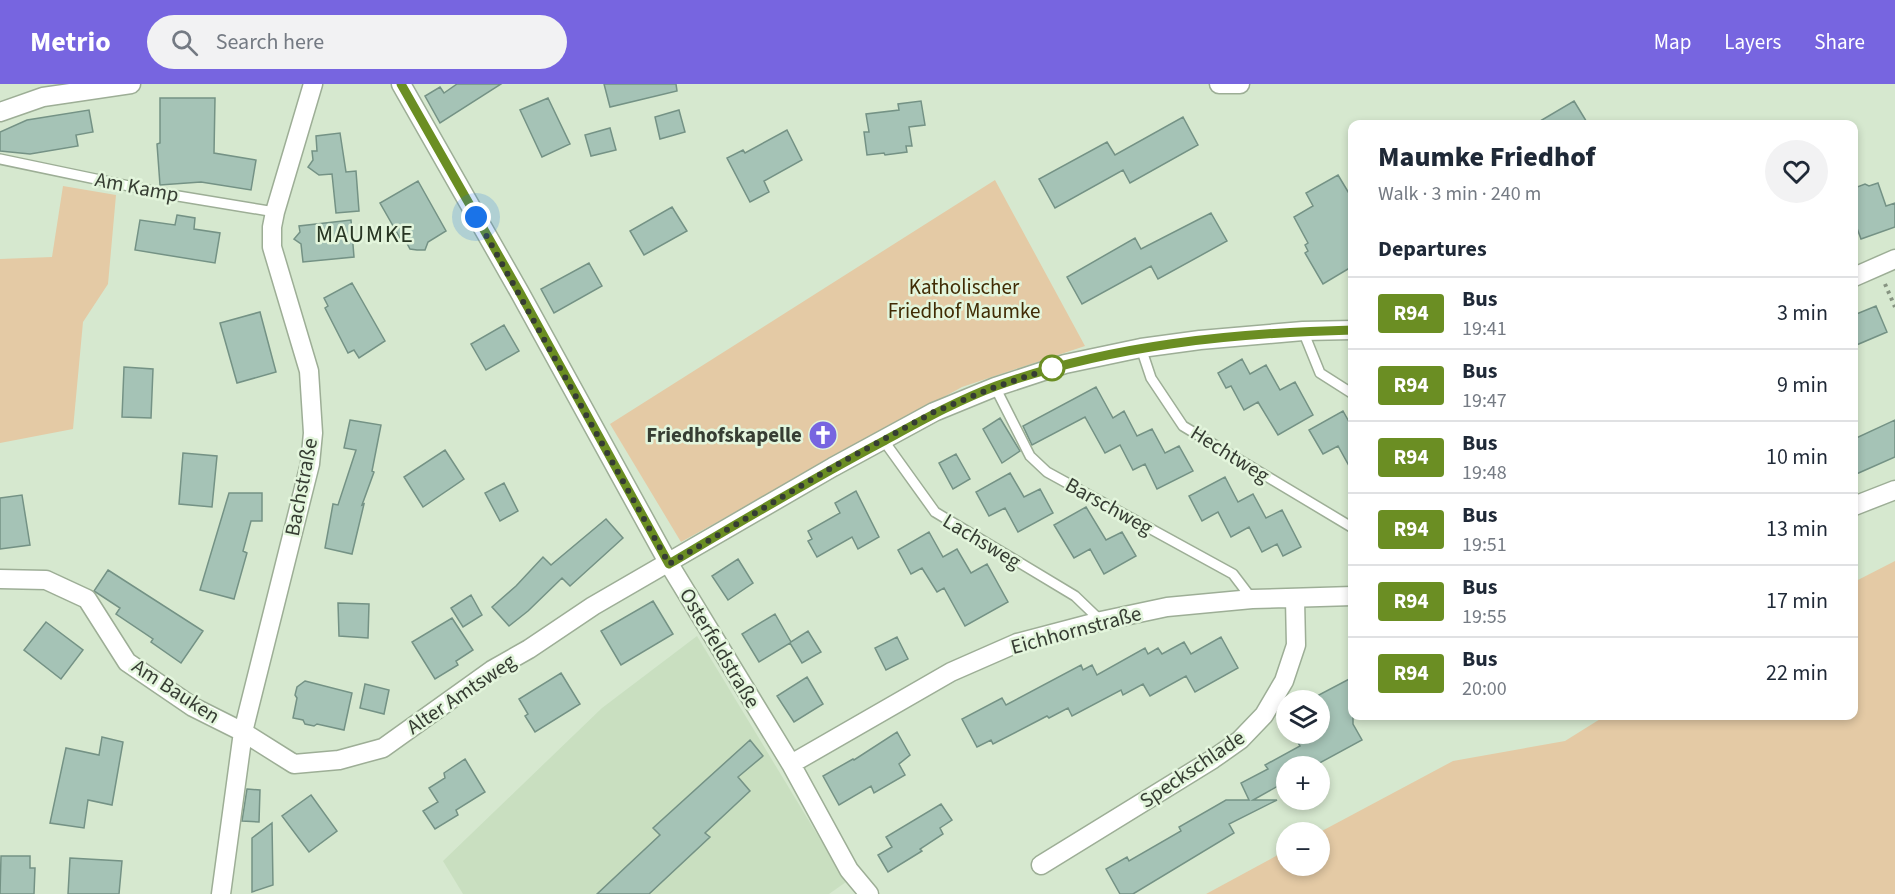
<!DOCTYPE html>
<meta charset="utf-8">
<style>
:root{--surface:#fff;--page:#f2f2f3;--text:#1f2937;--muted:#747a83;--line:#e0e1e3;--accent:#7765e0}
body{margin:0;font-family:"Source Sans 3",sans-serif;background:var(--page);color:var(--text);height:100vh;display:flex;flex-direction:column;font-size:22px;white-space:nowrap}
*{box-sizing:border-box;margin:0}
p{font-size:20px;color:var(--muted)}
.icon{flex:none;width:33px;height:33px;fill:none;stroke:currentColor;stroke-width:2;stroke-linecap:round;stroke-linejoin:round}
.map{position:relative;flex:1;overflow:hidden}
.panel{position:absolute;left:1348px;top:36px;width:510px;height:600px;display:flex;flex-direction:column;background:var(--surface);border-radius:12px;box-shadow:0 3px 9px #0003}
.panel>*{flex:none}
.badge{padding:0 12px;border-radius:4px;font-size:21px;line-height:39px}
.buttons{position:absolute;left:1276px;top:606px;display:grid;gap:12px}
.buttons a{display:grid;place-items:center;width:54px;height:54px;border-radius:50%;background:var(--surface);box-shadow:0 3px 9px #0003;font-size:30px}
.you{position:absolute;width:30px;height:30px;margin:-15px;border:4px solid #fff;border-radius:50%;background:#1a73e8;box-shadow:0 0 0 9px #1a73e833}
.map>.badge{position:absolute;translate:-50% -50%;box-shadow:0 0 0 3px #fff}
h2{padding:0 30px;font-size:22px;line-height:54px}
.round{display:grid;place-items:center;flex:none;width:63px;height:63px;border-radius:32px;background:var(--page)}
.overview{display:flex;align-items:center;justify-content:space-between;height:102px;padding:0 30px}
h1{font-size:28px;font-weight:800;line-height:45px}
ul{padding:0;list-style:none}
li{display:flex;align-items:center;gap:18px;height:72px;padding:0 30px;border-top:2px solid var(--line)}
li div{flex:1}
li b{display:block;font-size:22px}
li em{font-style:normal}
li .badge{min-width:66px;font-weight:700;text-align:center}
header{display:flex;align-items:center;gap:36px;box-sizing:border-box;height:84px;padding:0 30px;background:var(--accent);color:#fff}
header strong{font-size:28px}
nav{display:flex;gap:33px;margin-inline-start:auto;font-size:21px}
.search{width:420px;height:54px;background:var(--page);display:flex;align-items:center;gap:15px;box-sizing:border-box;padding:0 21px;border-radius:33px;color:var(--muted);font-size:22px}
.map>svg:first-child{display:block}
.built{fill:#c9dfc0}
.green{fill:#e4caa5}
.building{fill:#a5c3b6;stroke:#749285;stroke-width:1.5}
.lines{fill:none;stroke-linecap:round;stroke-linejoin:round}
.lane-casing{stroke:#9dae96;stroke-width:12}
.street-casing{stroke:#9dae96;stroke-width:21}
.path{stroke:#869381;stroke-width:4;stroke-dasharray:3 4.5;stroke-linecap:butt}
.lane{stroke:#fff;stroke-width:9}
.street{stroke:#fff;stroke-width:18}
.line-casing{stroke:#fff;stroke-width:14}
.line{stroke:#6b8e23;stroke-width:9}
.walk{stroke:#363d33;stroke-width:6;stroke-dasharray:0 10.8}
.stop-dot{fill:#fff;stroke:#6b8e23;stroke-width:3}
.labels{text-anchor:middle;stroke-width:5;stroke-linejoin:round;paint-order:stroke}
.street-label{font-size:21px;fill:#363d33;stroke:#e3f5dc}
.park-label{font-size:21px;fill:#412b04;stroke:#e3f5dc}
.poi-label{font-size:21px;font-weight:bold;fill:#363d33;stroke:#e3f5dc;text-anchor:end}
.quarter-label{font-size:24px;letter-spacing:1.5px;fill:#283623;stroke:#e3f5dc}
</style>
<header>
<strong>Metrio</strong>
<div class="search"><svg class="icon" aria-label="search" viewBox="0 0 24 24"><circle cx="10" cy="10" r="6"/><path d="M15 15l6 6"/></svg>Search here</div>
<nav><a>Map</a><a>Layers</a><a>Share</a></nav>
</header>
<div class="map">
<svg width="1895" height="810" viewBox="0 0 1895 810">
<rect width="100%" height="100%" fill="#d6e8cf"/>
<path class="built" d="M697,552L846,798L829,810H463L443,777L602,624Z"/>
<path class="green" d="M995,96L1085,262L962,303L681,458L610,340Z
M63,102L116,111L108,200L83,238L73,345L0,359V175L52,173Z
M1895,477V810H1206L1287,766V782H1320V748L1453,677L1565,657L1605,632H1854V498Z"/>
<path class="building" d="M457,0H501L440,39L425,12L440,3L444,9Z
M604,0H676L677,7L610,23Z
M160,14H215L214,69L256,76L251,106L201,98L160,101L157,60L160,59Z
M548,14L570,60L542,73L520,26Z
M921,17L925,41L909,43L912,62H906L907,68L885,71L884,69L867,71L864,48H869L866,30L899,26L898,20Z
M1574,17L1588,40H1535Z
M89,26L93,48L76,51L78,62L30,70L0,67V48L27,36Z
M679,26L685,48L660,55L655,33Z
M1183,33L1198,61L1130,99L1123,86L1055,124L1039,95L1107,58L1115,71Z
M610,44L616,66L591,72L585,51Z
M787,46L802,76L764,97L769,108L750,118L727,74L743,66L745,69Z
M340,49L346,88L356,87L359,127L336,129L332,90L319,91L308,83L313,76L312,67H317L316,52Z
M1338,91L1353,116V182L1323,200L1305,169L1308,167L1305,161L1308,159L1294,133L1313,122L1306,109Z
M418,97L446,147L428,158L425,166H417L410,165L403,152L400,154L380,119Z
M1878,99L1886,122L1895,119V143L1861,155L1854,136V108L1857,103L1865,100L1869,102Z
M672,123L687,147L644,171L630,147Z
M1211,129L1227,157L1158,195L1151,182L1082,220L1067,193L1135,154L1141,165Z
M177,131L195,134L194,145L220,149L215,179L135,166L140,136L175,141Z
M351,136L354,173L303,178L301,160L294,155L300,148L299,142Z
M589,179L602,202L554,229L541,205Z
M352,199L385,257L359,274L354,266L348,269L325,224L328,222L324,214Z
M1876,222L1887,248L1854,262V231Z
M260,228L276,288L237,299L220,239Z
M504,241L519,267L486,286L471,260Z
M1242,275L1250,290L1266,281L1280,306L1295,298L1313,331L1278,351L1258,318L1244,326L1231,302L1226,304L1218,289Z
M124,283L153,285L151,334L122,333Z
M1096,303L1113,334L1124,327L1137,352L1152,345L1165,369L1179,362L1193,387L1157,405L1145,380L1133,386L1120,361L1105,369L1085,333L1032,361L1023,342Z
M1343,327L1353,345V389L1338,362L1323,370L1309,346Z
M1000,334L1020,367L1002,379L983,345Z
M350,336L381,341L372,387L374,388L362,421L364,420L352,470L325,464L333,420L338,421L356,366L344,364Z
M1895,336V373L1854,391V355Z
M445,366L464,395L423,423L404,393Z
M183,369L217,372L212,423L179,420Z
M956,370L970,395L953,405L939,379Z
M1010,389L1024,413L1040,405L1053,429L1018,448L1005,424L989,432L976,408Z
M1225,393L1238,418L1253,410L1266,434L1282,426L1301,463L1283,472L1277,460L1262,468L1249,443L1231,453L1218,428L1202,437L1189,412Z
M504,399L518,427L500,437L485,409Z
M856,407L879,453L858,465L852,453L817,473L808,457L812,455L808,447L840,429L835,419Z
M229,409H262V437H251L243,467L247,469L234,515L200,506Z
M22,411L30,461L0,465V414Z
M1086,423L1106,456L1122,448L1136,472L1104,490L1090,465L1074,474L1054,441Z
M606,435L623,454L570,502L562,494L528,527L509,542L492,523L516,502L543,473L551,481Z
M929,448L943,473L957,465L971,489L987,480L1008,518L965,542L944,504L937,508L922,484L911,490L898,466Z
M738,475L753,499L728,516L712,492Z
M108,486L203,547L181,579L151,558L153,555L116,530L120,524L94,507Z
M471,511L482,531L463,543L451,524Z
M653,517L673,550L621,581L601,547Z
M338,519L369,520L368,554L339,552Z
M775,530L791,558L808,547L821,568L802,579L790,559L759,578L742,550Z
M452,534L473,566L456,577L458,581L435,595L412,558Z
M46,538L83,566L61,595L24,566Z
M897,553L908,575L886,586L875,564Z
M1221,553L1238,584L1195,608L1186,592L1150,612L1143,600L1123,611L1121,606L1072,632L1068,624L1049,634L1047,632L993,660L991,656L977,663L962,635L1002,614L1006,621L1081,581L1083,586L1092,581L1097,591L1145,564L1148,570L1158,564L1162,570L1184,558L1191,570Z
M561,589L580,620L535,648L525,632L528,630L519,615Z
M807,593L823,620L794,638L777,612Z
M1353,593V640L1362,656L1314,682H1287V697L1253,716H1277L1229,740L1234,749L1133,810H1120L1106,785L1127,773L1129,777L1181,747L1179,743L1226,716H1249L1241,699L1268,685L1265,681L1300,662L1293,650H1320V642L1329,638L1320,622V616H1317L1315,613Z
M305,597L352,609L344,646L317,640L314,642L305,640L303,636L293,634L297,614L295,611L297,603Z
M365,600L389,606L384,630L360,624Z
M897,648L910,671L899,680L905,691L874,709L871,702L839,721L823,692L853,675L854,676Z
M102,653L123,658L112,721L88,716L84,744L50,739L66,664L99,671Z
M750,656L763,672L738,693L750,707L705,749L710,753L649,810H597L660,751L653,744Z
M465,675L485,708L456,726L458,731L435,745L423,727L438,718L429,704L445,694L444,689Z
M247,705L260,706L259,738L242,737Z
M311,711L337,747L309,768L282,732Z
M941,720L952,736L940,744L943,750L920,765L922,767L888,788L878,771L892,763L886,753Z
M272,739L273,801L252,808V754Z
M1,772H30V784H35L34,810H0Z
M70,774L122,777L119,810H68Z"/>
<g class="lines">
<g class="lane-casing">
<path id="lane" d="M0,75L172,111L275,128
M1303,247L1320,289L1353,310
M1141,264L1151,294L1183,342L1353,444
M995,303L1030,372L1047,388L1233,490L1252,515
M884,357L935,428L1075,512L1101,537"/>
</g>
<g class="street-casing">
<path id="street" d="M401,0L520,209L669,480L791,680L849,786L869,810
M1219,0H1240
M0,28L43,13L131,0
M1854,193L1895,175
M1854,422L1895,406
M0,495L46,496L87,515L127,578L193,623L243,648L294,680L339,676L383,664L492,586L529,565L593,522L833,383L934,328L995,303L1065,280L1141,264L1200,256L1303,247L1353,246
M791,680L951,588L1017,559L1101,537L1167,523L1252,515L1353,512
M1041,781L1213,675L1240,656L1264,631L1284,597L1296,561L1295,515
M221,810L243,648L310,380L313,349L309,287L272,163V143L275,128L313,0"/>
</g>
<path class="path" d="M1885,200L1895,223"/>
<use href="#lane" class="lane"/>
<use href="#street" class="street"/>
</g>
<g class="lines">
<g class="line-casing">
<path id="line" d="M401,0L520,209L669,480C740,438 810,396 882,358C919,338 956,317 996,302C1110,261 1232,249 1353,246"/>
</g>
<use href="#line" class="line"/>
<path class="walk" d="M476,133L669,480L833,383L934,328L995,303L1052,284"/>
</g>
<defs>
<g id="church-disc" transform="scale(1.5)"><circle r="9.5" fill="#7765e0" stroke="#e3f5dc"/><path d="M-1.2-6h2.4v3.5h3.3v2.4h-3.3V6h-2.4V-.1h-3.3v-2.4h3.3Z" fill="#fff"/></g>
</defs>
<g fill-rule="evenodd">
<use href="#church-disc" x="823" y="351"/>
</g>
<circle class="stop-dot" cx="1052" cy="284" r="12"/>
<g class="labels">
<g class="street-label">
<text transform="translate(137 103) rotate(11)" y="7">Am Kamp</text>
<text transform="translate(1230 370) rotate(32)" y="7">Hechtweg</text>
<text transform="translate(301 403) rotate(-79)" y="7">Bachstraße</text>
<text transform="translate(1109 422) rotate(29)" y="7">Barschweg</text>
<text transform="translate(982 457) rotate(31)" y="7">Lachsweg</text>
<text transform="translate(1076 546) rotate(-15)" y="7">Eichhornstraße</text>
<text transform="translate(720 564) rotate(59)" y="7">Osterfeldstraße</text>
<text transform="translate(176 607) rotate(33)" y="7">Am Bauken</text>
<text transform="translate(461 610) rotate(-34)" y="7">Alter Amtsweg</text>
<text transform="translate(1192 685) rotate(-34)" y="7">Speckschlade</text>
</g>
<g class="park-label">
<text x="964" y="210">Katholischer<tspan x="964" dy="24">Friedhof Maumke</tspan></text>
</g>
<g class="poi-label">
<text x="802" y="358">Friedhofskapelle</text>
</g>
<g class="quarter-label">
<text x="365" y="158">MAUMKE</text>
</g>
</g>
</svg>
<div class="buttons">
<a><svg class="icon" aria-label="layers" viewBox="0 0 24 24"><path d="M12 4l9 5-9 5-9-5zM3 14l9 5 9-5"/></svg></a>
<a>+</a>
<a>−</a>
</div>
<div class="you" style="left:476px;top:133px"></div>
<section class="panel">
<div class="overview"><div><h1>Maumke Friedhof</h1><p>Walk · 3 min · 240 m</p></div><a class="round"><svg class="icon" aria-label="heart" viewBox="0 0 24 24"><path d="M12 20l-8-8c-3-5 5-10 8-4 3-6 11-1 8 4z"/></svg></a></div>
<h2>Departures</h2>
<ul>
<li><span class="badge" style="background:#6b8e23;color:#fff">R94</span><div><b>Bus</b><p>19:41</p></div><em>3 min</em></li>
<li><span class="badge" style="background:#6b8e23;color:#fff">R94</span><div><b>Bus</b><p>19:47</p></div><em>9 min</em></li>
<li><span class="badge" style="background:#6b8e23;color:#fff">R94</span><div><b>Bus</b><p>19:48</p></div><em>10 min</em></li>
<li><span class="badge" style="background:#6b8e23;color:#fff">R94</span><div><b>Bus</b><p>19:51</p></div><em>13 min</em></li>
<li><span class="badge" style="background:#6b8e23;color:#fff">R94</span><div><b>Bus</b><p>19:55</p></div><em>17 min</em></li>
<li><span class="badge" style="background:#6b8e23;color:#fff">R94</span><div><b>Bus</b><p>20:00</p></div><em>22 min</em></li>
</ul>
</section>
</div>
